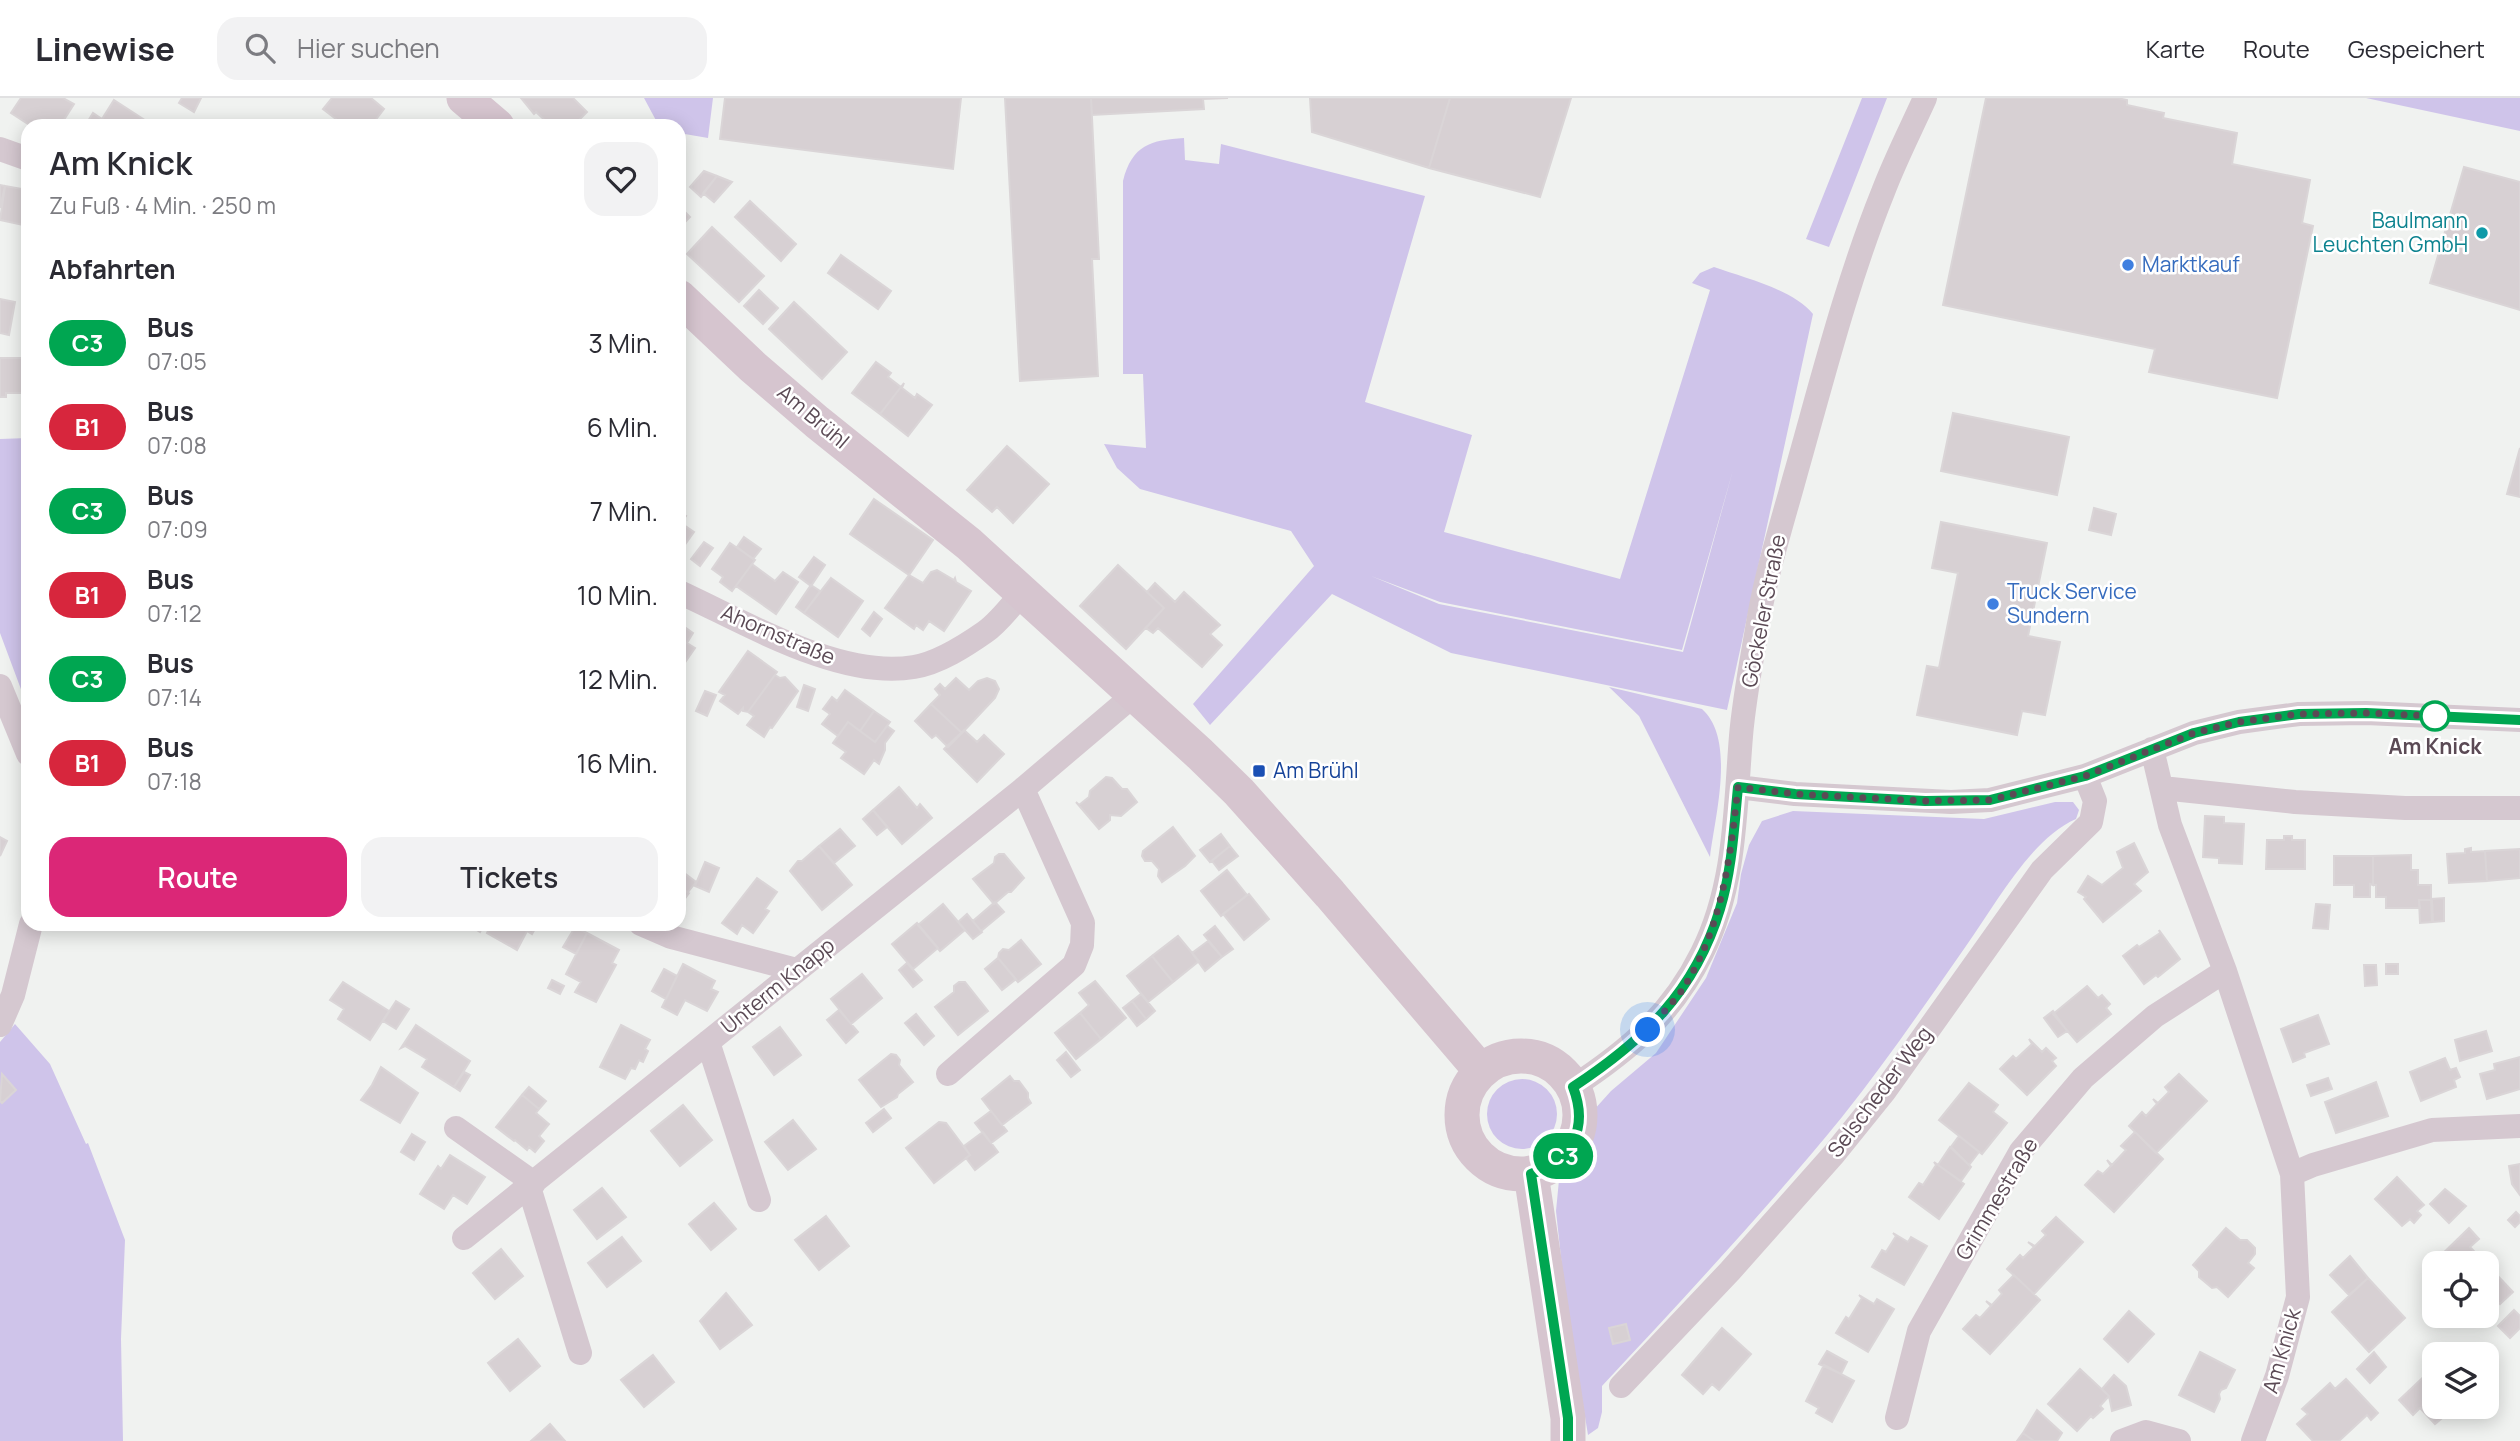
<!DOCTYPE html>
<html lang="de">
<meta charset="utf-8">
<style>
:root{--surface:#fff;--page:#f2f2f3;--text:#2b2b33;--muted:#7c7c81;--line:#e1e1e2;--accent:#db2777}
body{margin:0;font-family:Manrope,sans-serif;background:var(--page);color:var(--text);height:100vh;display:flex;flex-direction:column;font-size:26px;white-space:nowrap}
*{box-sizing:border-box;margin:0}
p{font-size:23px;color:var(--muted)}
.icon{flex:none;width:38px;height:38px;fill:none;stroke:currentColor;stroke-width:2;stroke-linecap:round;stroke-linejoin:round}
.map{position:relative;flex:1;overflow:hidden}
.sheet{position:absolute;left:21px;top:21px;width:665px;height:812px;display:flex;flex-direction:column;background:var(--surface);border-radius:21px;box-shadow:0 4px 18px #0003}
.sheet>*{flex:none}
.badge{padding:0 14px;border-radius:23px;font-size:24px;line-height:46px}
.tools{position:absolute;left:2422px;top:1153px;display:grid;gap:14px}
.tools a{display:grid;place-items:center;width:77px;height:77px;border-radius:14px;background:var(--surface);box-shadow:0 4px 18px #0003;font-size:35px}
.you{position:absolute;width:35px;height:35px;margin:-18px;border:5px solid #fff;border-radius:50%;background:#1a73e8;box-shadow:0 0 0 10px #1a73e833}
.map>.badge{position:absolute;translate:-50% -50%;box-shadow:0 0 0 4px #fff}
h2{padding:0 28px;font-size:26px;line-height:63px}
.round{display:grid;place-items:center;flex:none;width:74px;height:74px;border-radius:21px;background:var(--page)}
.headline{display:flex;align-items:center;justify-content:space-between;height:119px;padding:0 28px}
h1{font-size:33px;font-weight:600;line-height:52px}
.primary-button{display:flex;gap:14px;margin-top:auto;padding:14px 28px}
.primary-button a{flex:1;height:80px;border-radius:21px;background:var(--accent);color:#fff;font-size:28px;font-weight:600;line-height:80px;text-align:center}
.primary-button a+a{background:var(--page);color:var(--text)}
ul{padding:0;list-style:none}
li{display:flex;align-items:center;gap:21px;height:84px;padding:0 28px}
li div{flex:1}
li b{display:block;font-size:26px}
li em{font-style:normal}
li .badge{min-width:77px;font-weight:700;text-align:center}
header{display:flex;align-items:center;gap:42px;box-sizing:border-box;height:98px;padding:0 35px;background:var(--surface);border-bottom:2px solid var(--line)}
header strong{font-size:33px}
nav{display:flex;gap:38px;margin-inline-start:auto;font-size:24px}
.search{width:490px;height:63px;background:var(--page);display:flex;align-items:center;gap:18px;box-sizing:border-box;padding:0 24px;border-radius:21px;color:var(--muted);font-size:26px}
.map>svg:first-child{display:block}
.green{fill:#cfc4ea;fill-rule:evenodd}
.building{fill:#d7d0d3;stroke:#dad5d7;stroke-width:2}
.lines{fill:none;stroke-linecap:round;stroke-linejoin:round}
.street{stroke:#d5c8d0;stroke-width:24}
.secondary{stroke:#d6c5cf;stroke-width:35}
.line-casing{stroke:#fff;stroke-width:16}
.line{stroke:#00a651;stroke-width:10}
.walk{stroke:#5b4a55;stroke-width:7;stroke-dasharray:0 12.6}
.culture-dot{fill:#0f9aa8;stroke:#fff;stroke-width:2.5}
.shop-dot{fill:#3f7fe0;stroke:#fff;stroke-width:2.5}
.stop-dot{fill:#fff;stroke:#00a651;stroke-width:3.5}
.transit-dot{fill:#1a4fb4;stroke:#fff;stroke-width:2.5}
.labels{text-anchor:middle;stroke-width:5;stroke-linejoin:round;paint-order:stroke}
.culture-label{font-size:21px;fill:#0d838f;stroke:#fff;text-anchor:end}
.shop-label{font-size:21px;fill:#366cbe;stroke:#fff;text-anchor:start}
.street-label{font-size:21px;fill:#5b4a55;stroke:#fff}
.stop-label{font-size:21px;font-weight:bold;fill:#5b4a55;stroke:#fff}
.transit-label{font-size:21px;fill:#164399;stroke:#fff;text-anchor:start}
</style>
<header>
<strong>Linewise</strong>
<div class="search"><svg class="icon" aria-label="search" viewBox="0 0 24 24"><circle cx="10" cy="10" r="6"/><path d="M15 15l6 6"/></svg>Hier suchen</div>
<nav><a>Karte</a><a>Route</a><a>Gespeichert</a></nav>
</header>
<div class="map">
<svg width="2520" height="1343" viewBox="0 0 2520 1343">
<rect width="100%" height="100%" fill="#f0f2f0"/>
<path class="green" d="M644,0H713L708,40L679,35V28H659Z
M1862,0H1887L1829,149L1806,141Z
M2366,0H2520V33Z
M1184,40L1185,62L1219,66L1221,46L1425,98L1365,304L1472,337L1444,434L1620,481L1710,192L1692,185L1700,175L1714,169C1745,180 1792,191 1813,216L1727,612L1451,555L1332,496L1210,627L1193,606L1314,468L1291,433L1140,391L1117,370L1104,346L1146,350L1143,276H1123V83C1132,47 1151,42 1184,40ZM1733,372L1683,554L1439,506L1371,478L1440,504L1682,552Z
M28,340V610L0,535V341Z
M1609,589L1702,611C1736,641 1715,718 1710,759L1639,618Z
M2055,704H2073L2079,712L2076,721C2030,741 1995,808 1966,848C1926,905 1886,964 1842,1019C1766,1112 1684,1200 1602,1288V1314L1598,1330L1588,1337L1565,1197L1556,1113L1559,1082L1583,1046L1593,1013L1611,993L1656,955L1706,880L1737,805L1741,776L1749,747L1762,723L1793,713L1984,721Z
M15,926L50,966L86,1046L88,1045L125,1142L121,1241L123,1343H0V944Z
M1487 1016a35 35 0 1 1 70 0a35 35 0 1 1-70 0Z"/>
<path class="building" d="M21,0H63L74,6L60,28H31L11,15Z
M182,0H201L194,14L179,5Z
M332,0H371L384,11L371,28H345L323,11Z
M521,0H573L587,14L573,28H551L536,14L534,16Z
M725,0H961L953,71L720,41Z
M1005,0H1091L1099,161H1092L1098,278L1020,283Z
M1091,0H1228L1203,1L1204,11L1092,17Z
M1310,0H1450L1429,70L1312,34Z
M1450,0H1571L1540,99L1429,70Z
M1986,0H2117L2127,2V7L2164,15L2163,20L2237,35L2232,66L2310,82L2302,125L2313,128L2277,300L2149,274L2155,251L1943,207Z
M114,2L151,26L150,28H85L93,15L102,21Z
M2464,69L2520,84V212L2430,185Z
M704,73L717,78L701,99L690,89Z
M717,78L732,84L714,104L703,95Z
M0,87L5,88L0,110Z
M5,88L28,92V128L0,122Z
M750,103L796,146L781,163L735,119Z
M679,108L690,119L679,130Z
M712,129L764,178L739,204L687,156Z
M841,157L891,193L878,211L828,175Z
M759,192L778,210L763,226L744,208Z
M0,201L15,204L9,237L0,235Z
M794,204L847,254L822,281L769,231Z
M0,260H28V295H6V299H0Z
M876,264L891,275L888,279L901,289L904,285L880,316L852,295Z
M904,285L902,290L915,300L917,296L932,307L908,338L880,316Z
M1953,315L2069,339L2057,397L1941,373Z
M1007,348L1049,386L1013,425L997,409L992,414L967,392Z
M2520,350V399L2507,396Z
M874,401L933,442L909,477L850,436Z
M2094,410L2116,416L2111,437L2089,432Z
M679,413L686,418L681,425L694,434L679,455Z
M1941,424L2047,445L2028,538L2060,544L2045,617L2022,613L2017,637L1917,617L1927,568L1939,570L1958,475L1932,470Z
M744,439L761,451L753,461L737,449Z
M704,444L713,450L700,468L691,461Z
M730,445L755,462L732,493L720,484L723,479L712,471Z
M814,459L825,467L811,488L799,479Z
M752,466L775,483L783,474L798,484L776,516L736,488Z
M1118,467L1164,510L1126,551L1080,508Z
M937,472L954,482L955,480L956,484L971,493L944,533L929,523L923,532L916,527L914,531L885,510L909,477L923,485L931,474Z
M831,480L863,503L838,539L804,515Z
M1155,485L1175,504L1184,494L1220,527L1210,536L1222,547L1202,569L1158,530L1153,535L1146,530L1164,510L1147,494Z
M811,487L820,493L804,515L796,509Z
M874,514L882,521L870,538L862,531Z
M679,525L693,535L687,545L695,550L679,573Z
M748,553L777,574L748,614L743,613V610L738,616L720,603L725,597L719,594Z
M775,577L780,580L785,579L798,593L772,630L770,629L764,639L747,627L754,618L748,614Z
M956,580L969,592L978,583L987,580L995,583L999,591L995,600L962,635L931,606L940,597L935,591L940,586L945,591Z
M804,587L815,591L808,613L797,609Z
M845,592L874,613L860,633L848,624L838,638L822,626L830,616L823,611L832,599L837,603Z
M705,593L716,597L707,618L696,613Z
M931,606L962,635L948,649L936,637L932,640L915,623Z
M874,613L890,624L875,644L860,633Z
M848,624L875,644L887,628L894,633L885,645V652L879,666L874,662L864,676L841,660L846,654L833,645Z
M964,632L977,644L984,637L1004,656L977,684L944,651Z
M1106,679L1112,680L1122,691H1127L1137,704L1121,718L1110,717V722L1099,731L1076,704L1079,707L1089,699L1090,693Z
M899,689L917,710L920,706L932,720L902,746L873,712Z
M873,712L887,729L877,737L863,721Z
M2205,718L2224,719V725L2244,726L2242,766L2219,765V760L2203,759Z
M1173,729L1195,758L1185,768L1162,784L1158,778L1159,771L1152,763H1145L1142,758L1143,753Z
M840,731L855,748L834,765L819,748Z
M1221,736L1230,748L1210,764L1200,752Z
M2284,738H2292V742H2305V771H2266L2267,742H2284Z
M0,739L7,743L0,758Z
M2134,745L2148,774L2134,786L2141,793L2103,824L2084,801L2086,799L2078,794L2088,778L2102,787L2123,770L2117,754Z
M819,748L852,787L822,812L790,773L798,763H802Z
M1230,748L1238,758L1219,772L1212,763Z
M2471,750V754L2485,753L2487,783L2449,785L2447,756L2465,755V751Z
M2520,751V780L2487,783L2485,753Z
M999,756H1004L1024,780L1011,794H1008L994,806L973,781L994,765L995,759Z
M2411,757V772H2418V787H2431V802H2419L2420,810H2386V799H2376V787H2373V758Z
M2334,758H2373V787L2370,786V799H2354V787H2334Z
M705,764L719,770L709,794L695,788Z
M679,771L696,784L688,794L679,789Z
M1227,772L1247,797L1221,818L1201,793Z
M757,780L777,794L765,811L769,813L753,835L742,827L737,836L722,825Z
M679,789L689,795L679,809Z
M1249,796L1269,821L1244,842L1223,816Z
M2444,800V823L2433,824L2432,801Z
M2419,802H2431L2432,824L2420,825Z
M995,804L1004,814L981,833L973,823Z
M943,806L965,832L940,853L918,827Z
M2316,806L2330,807L2328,831L2313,830Z
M967,816L982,834L973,841L958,824Z
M917,825L938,850L913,871L892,846Z
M468,826H484L480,834Z
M491,826H534L537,827L532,836L527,833L517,852L487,835Z
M1215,828L1233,851L1222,859L1204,837Z
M575,829L587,835L576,856L563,849Z
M2159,832L2180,861L2158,879L2156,877L2144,886L2123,858L2137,847L2139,849L2160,835Z
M587,835L619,852L612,865L616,867L596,904L575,894L581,884L566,876Z
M1178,838L1199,863L1173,884L1152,858Z
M1021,842L1041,866L1018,884L998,860L999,855L1003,851L1009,852Z
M1208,843L1222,859L1205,873L1192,855Z
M1152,858L1173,884L1148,904L1127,878Z
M998,860L1016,881L1002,892L985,871Z
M907,865L922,882L913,889L899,872Z
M683,866L715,883L711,891L718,894L707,913L685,902L677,917L662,909Z
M2386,866H2398V876H2386Z
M2364,867H2376L2377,887L2365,888Z
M664,871L677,878L666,901L652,893Z
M862,876L882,900L851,926L831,901Z
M552,882L564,888L560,896L548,890Z
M1095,883L1126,920L1101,941L1080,915L1089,907L1079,895Z
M343,884L389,913L370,942L338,921L344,911L330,902Z
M959,884H965L988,913L958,937L935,909L954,894V888Z
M2087,888L2098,900L2102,897L2110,906L2106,910L2111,916L2077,944L2053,916Z
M1141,896L1155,913L1146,921L1132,903Z
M396,903L409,911L396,931L383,923Z
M1132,903L1146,921L1137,928L1123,910Z
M839,912L858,934L846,945L827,922Z
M2053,913L2067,933L2058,939L2044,920Z
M1080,915L1101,941L1076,961L1055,935Z
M916,916L934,938L924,947L905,925Z
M2318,917L2329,946L2304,955L2305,959L2293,964L2281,931Z
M416,927L470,963L454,989L422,969L427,961L405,948L401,950Z
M621,927L650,942L645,951L648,953L643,964L639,962L635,971L631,970L625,981L600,969Z
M780,929L801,957L774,977L753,949Z
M2486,933L2492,953L2460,963L2455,942Z
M2029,941L2042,954L2046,950L2056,960L2052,963L2056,968L2027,997L2000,971L2013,958L2016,961L2032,946Z
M1066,954L1080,972L1071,979L1057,962Z
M891,956L896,957L900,962L899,967L913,984L898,996L897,999L881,1009L859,982Z
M2520,959V991L2487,1001L2480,976L2495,972L2494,966Z
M2445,960L2450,972L2456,970L2460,979L2454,982L2456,989L2421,1003L2410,974Z
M381,969L418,995L400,1025L361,1002L372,987Z
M464,974L470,977L460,993L454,989Z
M2,976L16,992L2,1005L0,1003Z
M2179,976L2207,1003L2156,1055L2129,1028L2142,1014L2146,1018L2157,1006L2153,1001L2158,1005L2169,994L2165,989Z
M1010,978L1014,983H1019L1028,995V1000L1031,1005L1002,1027L982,1001Z
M2328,980L2332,991L2311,998L2307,987Z
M2376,984L2388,1018L2336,1035L2325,1004Z
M1969,985L1998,1007L1993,1014L2007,1025L1982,1056L1939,1022Z
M529,989L546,1003L539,1011L522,997Z
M522,997L539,1011L536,1015L549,1026L539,1038L544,1043L535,1054L529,1049L527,1052L515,1042L514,1043L496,1029Z
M683,1007L712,1042L680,1068L651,1033Z
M884,1011L891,1020L873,1034L866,1025Z
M991,1013L1007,1033L991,1045L975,1025Z
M793,1022L816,1051L788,1072L765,1044Z
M939,1024L946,1025L970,1057L934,1085L906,1050Z
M983,1034L998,1054L975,1072L966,1060L970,1057L964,1048Z
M2135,1034L2163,1061L2114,1114L2085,1087L2098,1073L2103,1076L2111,1068L2107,1062L2112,1067L2126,1052L2121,1048Z
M412,1036L425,1044L414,1062L401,1054Z
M1959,1038L1979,1054L1969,1067L1951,1049Z
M1950,1049L1971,1069L1961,1083L1938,1067Z
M450,1057L485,1079L467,1106L453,1097L444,1111L420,1096L438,1068L441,1071Z
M1934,1064L1964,1086L1939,1121L1909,1099L1919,1085L1923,1087L1936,1067Z
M2520,1066V1097L2512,1086L2509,1068Z
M2397,1079L2424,1107L2417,1113L2421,1117L2414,1125L2410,1121L2402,1128L2375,1101Z
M602,1090L626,1119L597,1141L574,1112Z
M2445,1091L2466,1108L2449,1125L2430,1106Z
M714,1105L736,1131L711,1152L689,1126Z
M2516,1114L2520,1118V1124L2515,1129L2508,1122Z
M826,1118L849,1148L819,1172L795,1142Z
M2056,1119L2083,1144L2034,1196L2007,1171L2020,1157L2023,1160L2034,1149L2028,1144L2035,1148L2046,1137L2042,1133Z
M2226,1130L2240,1142H2247L2255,1150V1156L2248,1165L2254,1170L2228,1199L2217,1189L2212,1190L2199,1179V1173L2193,1167Z
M2469,1130L2479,1141L2470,1149L2486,1166H2434L2433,1165Z
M1893,1135L1908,1144L1911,1139L1927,1148L1904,1187L1872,1169L1882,1152L1886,1154L1896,1138Z
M622,1139L641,1163L607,1189L588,1165Z
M501,1151L523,1178L495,1201L473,1175Z
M2350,1158L2368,1180L2349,1197L2330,1177Z
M2487,1167L2496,1176L2487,1185Z
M2496,1176L2513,1194L2500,1206L2487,1192V1185Z
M2014,1177L2040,1202L1990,1256L1963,1231L1976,1217L1980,1220L1991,1208L1986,1203L1992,1207L2002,1196L1999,1192Z
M2368,1180L2405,1220L2369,1254L2332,1214Z
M726,1195L752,1227L720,1251L700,1223Z
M1859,1197L1874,1206L1877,1201L1894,1211L1868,1254L1836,1235L1846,1219L1849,1221L1862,1200Z
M2514,1212L2520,1218V1230L2510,1240L2498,1228Z
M2129,1213L2154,1236L2128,1264L2104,1241Z
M1626,1226L1630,1242L1613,1246L1609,1230Z
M1722,1230L1751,1256L1719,1292L1712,1286L1703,1296L1682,1277Z
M518,1241L540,1268L510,1293L488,1265Z
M1827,1253L1847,1264L1841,1276L1819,1266Z
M2200,1254L2235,1272L2226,1290L2221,1292L2219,1296L2220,1301L2214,1314L2179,1297Z
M2374,1254L2386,1269L2370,1285L2357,1271Z
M653,1257L674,1284L644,1309L621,1282Z
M1824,1267L1854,1283L1832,1324L1816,1315L1819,1310L1806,1303Z
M2434,1269V1309H2446L2449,1314L2435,1326L2420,1310L2413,1317L2399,1302Z
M2080,1271L2109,1298L2100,1308L2103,1311L2093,1320L2091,1318L2077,1333L2048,1306Z
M2114,1277L2126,1288L2131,1307L2112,1313L2109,1298L2102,1291Z
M2346,1281L2378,1315L2371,1322L2367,1317L2339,1343H2313L2297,1326L2308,1316L2302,1311L2330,1285L2335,1291Z
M2037,1312L2062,1335L2057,1343H2034L2023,1335Z
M550,1326L565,1343H531Z
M2023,1335L2034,1343H2017Z"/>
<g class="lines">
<path class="street" d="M0,51L28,61
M679,494C745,524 840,582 914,569C939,565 965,548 985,534C999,524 1011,508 1022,495
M0,588L28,656
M2152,651L2170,727L2225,873L2292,1076L2298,1199L2277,1278L2253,1343
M1738,689L1795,696L1951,704L1990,702L2085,678L2194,635L2239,624L2299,616L2366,615L2520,622
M2162,690L2295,704L2405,710H2520
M641,826L671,839L797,872
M0,927L13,897L31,826
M708,944L759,1102
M948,976L1074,867L1082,847L1083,825L1023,691
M1573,989C1629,952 1672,916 1702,855C1736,788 1735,711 1741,638C1744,602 1751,566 1757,531C1765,479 1781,429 1795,378C1822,283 1846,186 1883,94C1895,62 1911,31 1925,0
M456,1030L534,1085
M2292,1076L2313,1067L2432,1032L2520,1028
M529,1089L580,1255
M464,1140L1023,691L1135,596
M1621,1288L1730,1173L1834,1056L1884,994L2042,772L2091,724L2095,703L2085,678
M1897,1320L1919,1233L2021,1053L2083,980L2155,918L2225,873
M2122,1343L2146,1334L2179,1343"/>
<path class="secondary" d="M464,0L497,28
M679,199L753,269L817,324L969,446L1200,656L1239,694L1330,796L1481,973
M1462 1017a59 59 0 1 1 118 0a59 59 0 1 1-118 0Z
M1531,1076L1568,1320V1343"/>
</g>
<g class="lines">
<g class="line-casing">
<path id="line" d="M1568,1343V1320L1531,1076C1572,1061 1589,1031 1573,989C1643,943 1695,894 1720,811C1732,772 1734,730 1738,689L1795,696L1925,703L1990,702L2085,678L2194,635L2239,624L2299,616L2366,615L2520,622"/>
</g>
<use href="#line" class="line"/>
<path class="walk" d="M1648,932C1658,920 1670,908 1680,895C1722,833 1730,762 1738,689L1795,696L1925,703L1990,702L2085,678L2194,635L2239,624L2299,616L2366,615L2435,618"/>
</g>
<circle class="culture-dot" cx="2482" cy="135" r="7"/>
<g class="shop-dot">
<circle cx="2128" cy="167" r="7"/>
<circle cx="1993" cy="506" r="7"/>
</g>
<circle class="stop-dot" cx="2435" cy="618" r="14"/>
<rect class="transit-dot" x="1252" y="666" width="14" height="14" rx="3.5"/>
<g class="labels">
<g class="culture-label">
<text x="2468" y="130">Baulmann<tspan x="2468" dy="24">Leuchten GmbH</tspan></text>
</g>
<g class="shop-label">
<text x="2142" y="174">Marktkauf</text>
<text x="2007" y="501">Truck Service<tspan x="2007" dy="24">Sundern</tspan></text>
</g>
<g class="street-label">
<text transform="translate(813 319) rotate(40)" y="7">Am Brühl</text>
<text transform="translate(1764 513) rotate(-79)" y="7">Göckeler Straße</text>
<text transform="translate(778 537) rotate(23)" y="7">Ahornstraße</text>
<text transform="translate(778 888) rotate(-39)" y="7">Unterm Knapp</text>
<text transform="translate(1880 994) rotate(-53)" y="7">Selscheder Weg</text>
<text transform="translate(1997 1101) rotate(-59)" y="7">Grimmestraße</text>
<text transform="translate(2282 1253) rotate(-74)" y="7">Am Knick</text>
</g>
<g class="stop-label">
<text x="2435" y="656">Am Knick</text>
</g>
<g class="transit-label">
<text x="1273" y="680">Am Brühl</text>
</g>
</g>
</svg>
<div class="tools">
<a><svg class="icon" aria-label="locate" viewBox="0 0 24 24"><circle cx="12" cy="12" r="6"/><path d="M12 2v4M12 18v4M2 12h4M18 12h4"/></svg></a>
<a><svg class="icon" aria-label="layers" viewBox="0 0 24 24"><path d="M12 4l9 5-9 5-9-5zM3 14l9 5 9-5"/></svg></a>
</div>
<div class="you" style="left:1648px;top:932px"></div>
<b class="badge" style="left:1563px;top:1058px;background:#00a651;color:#fff">C3</b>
<section class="sheet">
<div class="headline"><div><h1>Am Knick</h1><p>Zu Fuß · 4 Min. · 250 m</p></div><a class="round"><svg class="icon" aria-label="heart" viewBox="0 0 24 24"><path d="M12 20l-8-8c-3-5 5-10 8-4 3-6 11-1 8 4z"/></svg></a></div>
<h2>Abfahrten</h2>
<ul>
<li><span class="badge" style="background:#00a651;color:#fff">C3</span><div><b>Bus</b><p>07:05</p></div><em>3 Min.</em></li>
<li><span class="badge" style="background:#d7263d;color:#fff">B1</span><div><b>Bus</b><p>07:08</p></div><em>6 Min.</em></li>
<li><span class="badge" style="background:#00a651;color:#fff">C3</span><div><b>Bus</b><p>07:09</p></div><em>7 Min.</em></li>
<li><span class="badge" style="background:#d7263d;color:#fff">B1</span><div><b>Bus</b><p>07:12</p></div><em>10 Min.</em></li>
<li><span class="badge" style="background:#00a651;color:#fff">C3</span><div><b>Bus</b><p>07:14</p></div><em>12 Min.</em></li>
<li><span class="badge" style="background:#d7263d;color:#fff">B1</span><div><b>Bus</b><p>07:18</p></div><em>16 Min.</em></li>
</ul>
<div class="primary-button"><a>Route</a><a>Tickets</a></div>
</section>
</div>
